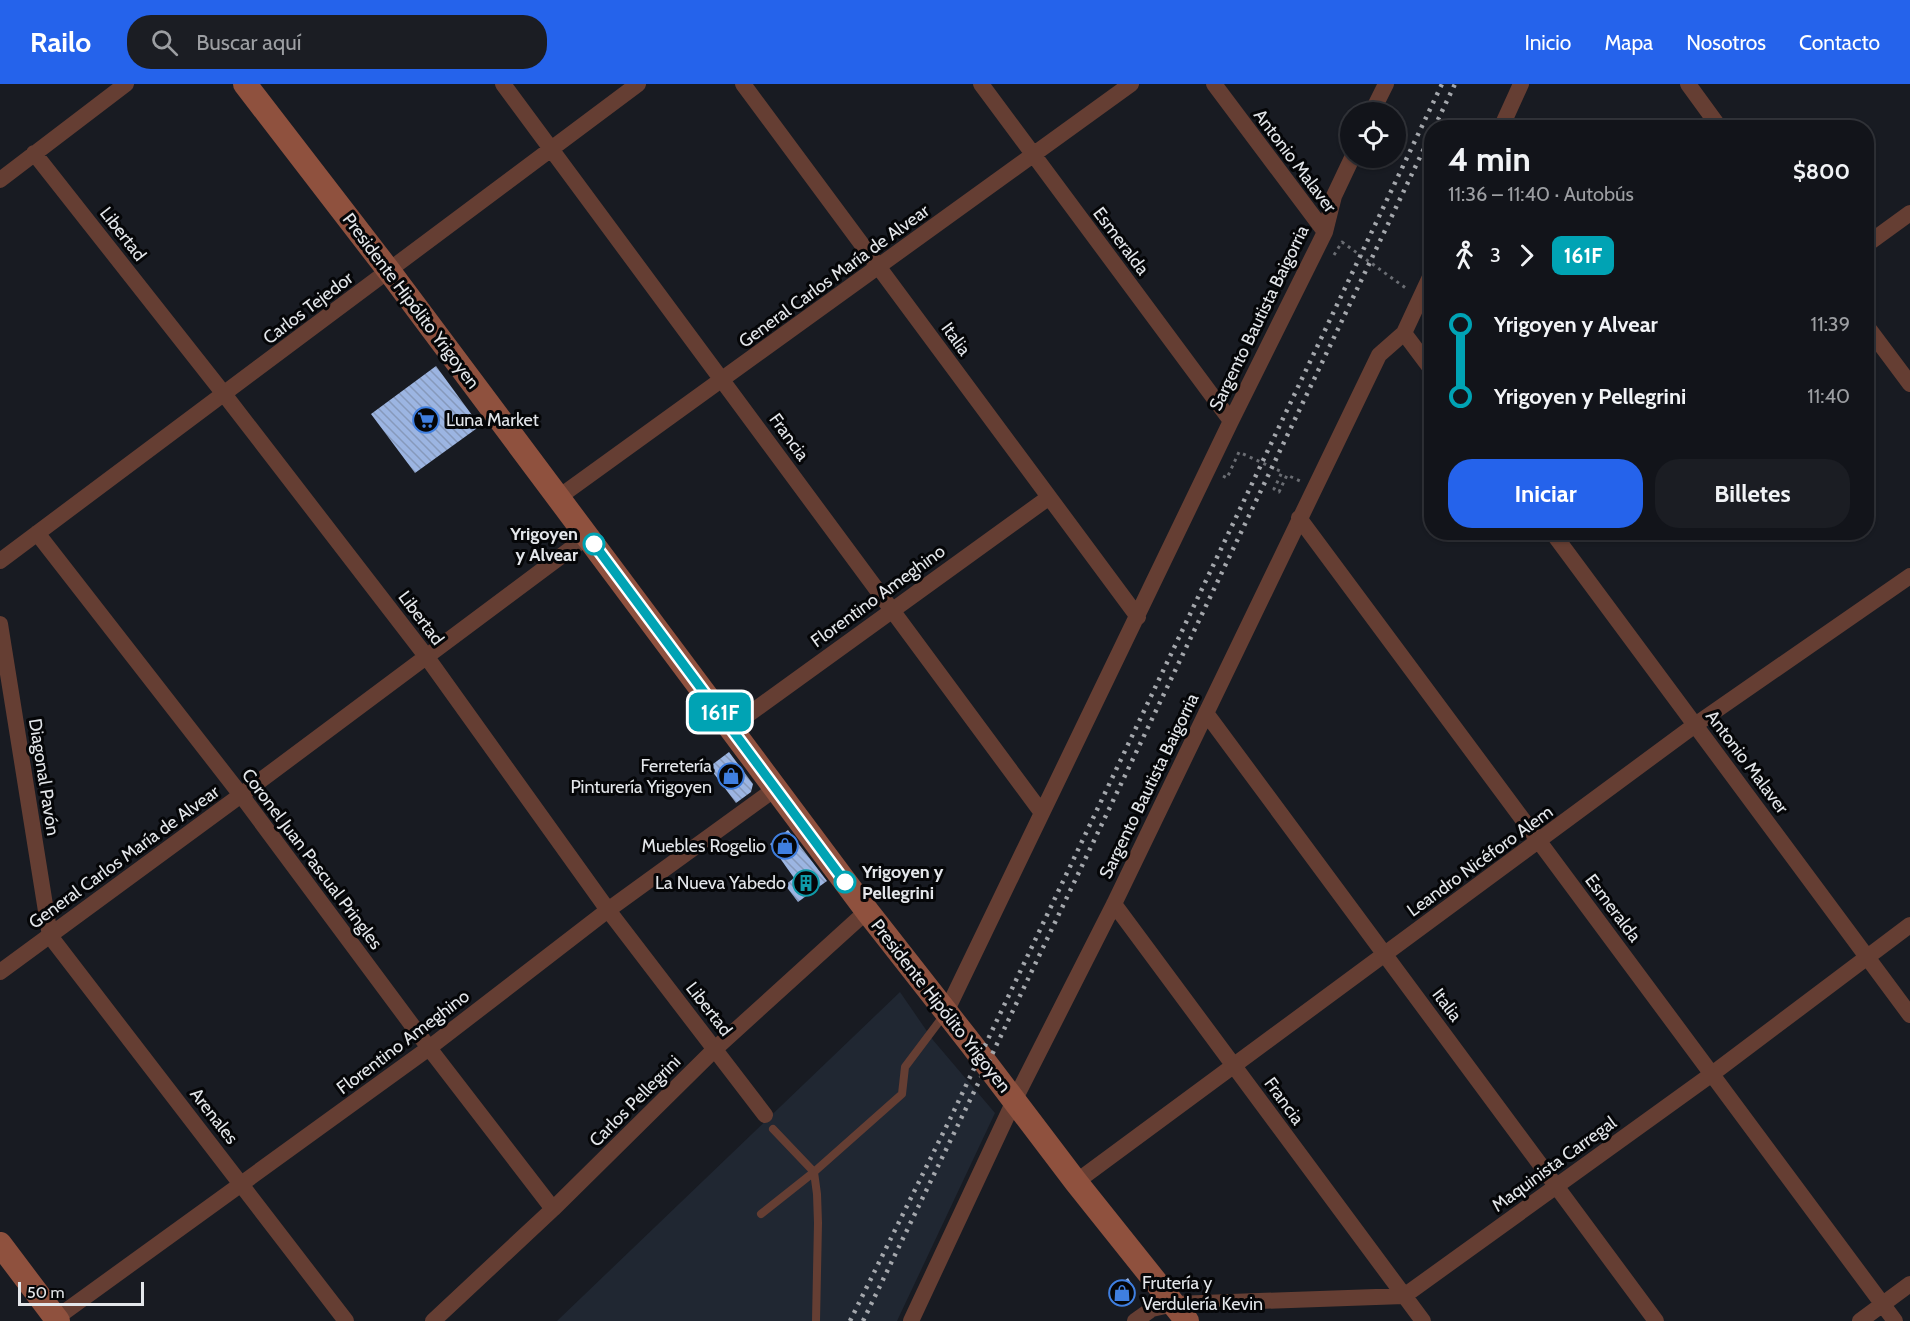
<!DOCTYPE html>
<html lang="es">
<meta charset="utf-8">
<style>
:root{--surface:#12141a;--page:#1b1d23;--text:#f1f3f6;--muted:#9c9ea2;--line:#313339;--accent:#2563eb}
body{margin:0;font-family:Cabin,sans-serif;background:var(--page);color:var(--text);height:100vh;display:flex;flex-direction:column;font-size:22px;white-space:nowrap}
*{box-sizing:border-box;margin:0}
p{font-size:20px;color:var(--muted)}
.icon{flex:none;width:33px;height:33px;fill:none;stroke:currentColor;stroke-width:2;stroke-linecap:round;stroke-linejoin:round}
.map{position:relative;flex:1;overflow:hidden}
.sheet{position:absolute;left:1424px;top:36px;width:450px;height:420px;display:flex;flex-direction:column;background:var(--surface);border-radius:24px;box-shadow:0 2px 4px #0004,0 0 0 2px var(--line)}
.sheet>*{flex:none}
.badge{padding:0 12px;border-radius:9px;font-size:21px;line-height:39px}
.fabs{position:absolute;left:1340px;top:18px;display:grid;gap:12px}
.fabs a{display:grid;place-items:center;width:66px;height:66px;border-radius:50%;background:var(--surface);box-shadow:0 2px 4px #0004,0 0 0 2px var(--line);font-size:30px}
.scale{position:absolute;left:18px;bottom:15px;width:126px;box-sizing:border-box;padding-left:6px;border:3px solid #e3e6ea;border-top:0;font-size:16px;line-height:21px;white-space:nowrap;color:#e3e6ea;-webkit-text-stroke:4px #050608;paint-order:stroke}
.map>.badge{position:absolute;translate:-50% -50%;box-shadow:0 0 0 3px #fff}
.legs{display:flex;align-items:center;gap:9px;height:66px;padding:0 24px;font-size:20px}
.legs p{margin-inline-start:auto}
.summary{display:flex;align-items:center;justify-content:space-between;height:102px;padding:0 24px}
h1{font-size:33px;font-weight:800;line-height:45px}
.primary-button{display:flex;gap:12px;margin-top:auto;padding:12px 24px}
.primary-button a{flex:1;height:69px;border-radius:24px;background:var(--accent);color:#fff;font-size:24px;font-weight:800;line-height:69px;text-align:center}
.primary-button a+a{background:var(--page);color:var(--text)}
ul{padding:0 24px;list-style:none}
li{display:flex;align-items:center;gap:21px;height:72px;font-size:22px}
li i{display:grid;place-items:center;width:9px;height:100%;margin:0 8px;background:currentColor}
li i::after{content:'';width:15px;height:15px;margin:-8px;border:4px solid;border-radius:50%;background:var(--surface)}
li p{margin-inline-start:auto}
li:first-child i{background:linear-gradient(#0000 50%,currentColor 0)}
li:last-child i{background:linear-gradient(currentColor 50%,#0000 0)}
header{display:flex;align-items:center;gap:36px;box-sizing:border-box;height:84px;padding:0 30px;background:var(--accent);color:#fff}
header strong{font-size:28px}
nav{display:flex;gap:33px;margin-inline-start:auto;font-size:21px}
.search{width:420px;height:54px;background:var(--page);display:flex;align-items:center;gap:15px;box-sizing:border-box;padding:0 21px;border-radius:24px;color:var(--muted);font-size:22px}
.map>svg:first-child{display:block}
.built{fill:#202732}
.building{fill:url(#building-back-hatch)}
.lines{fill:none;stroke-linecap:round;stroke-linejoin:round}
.path{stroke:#6a6d73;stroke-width:3;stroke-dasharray:3 4.5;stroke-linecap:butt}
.lane{stroke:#653e33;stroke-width:8}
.street{stroke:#653e33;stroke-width:16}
.secondary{stroke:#8f513e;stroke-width:24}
.rail{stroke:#a4a7ac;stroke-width:4.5;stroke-dasharray:3 6;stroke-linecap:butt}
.line-1-casing{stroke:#fff;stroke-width:14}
.line-1{stroke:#00a3b4;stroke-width:9}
.stop-1-dot{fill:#fff;stroke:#00a3b4;stroke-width:3}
.labels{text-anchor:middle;stroke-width:6;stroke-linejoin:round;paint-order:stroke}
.street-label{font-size:18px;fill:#e3e6ea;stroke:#050608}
.poi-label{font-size:18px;fill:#e3e6ea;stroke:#050608;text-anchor:end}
.stop-label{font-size:18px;font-weight:bold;fill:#e3e6ea;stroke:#050608;text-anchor:end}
</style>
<header>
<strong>Railo</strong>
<div class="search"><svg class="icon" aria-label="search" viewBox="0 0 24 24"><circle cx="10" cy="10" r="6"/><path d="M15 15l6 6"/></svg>Buscar aquí</div>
<nav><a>Inicio</a><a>Mapa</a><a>Nosotros</a><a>Contacto</a></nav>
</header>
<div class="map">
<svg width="1910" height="1237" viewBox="0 0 1910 1237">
<defs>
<pattern id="building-back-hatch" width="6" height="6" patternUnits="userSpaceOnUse" patternTransform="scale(1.5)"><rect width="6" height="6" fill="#9cb5e2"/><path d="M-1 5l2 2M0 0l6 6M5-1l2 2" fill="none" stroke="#8699bb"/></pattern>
</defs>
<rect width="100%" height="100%" fill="#181b22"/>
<path class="built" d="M900,908L933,956L995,1029L897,1237H557Z"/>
<path class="building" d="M436,282L480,342L415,389L371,330Z
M729,668L753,700L751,708L736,719L709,683Z
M788,746L827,797L798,818L785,801L794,794L770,760Z
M1128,1194L1134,1204L1132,1212L1119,1221L1110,1207Z"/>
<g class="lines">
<path class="path" d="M1334,171L1342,158L1407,205
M1223,392L1227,394L1239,368L1282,388L1274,405L1279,408L1287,391L1300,397"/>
<path class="lane" d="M773,1045L814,1088L817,1110L818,1139L816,1237
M761,1130L814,1088L902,1010L905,983L944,931"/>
<path class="street" d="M503,0L1042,729
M743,0L1138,533
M981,0L1231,337
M1214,0L1325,148
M1688,0L1720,44
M1372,28L1386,0
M1501,44L1521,0
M34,69L224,310L426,572L608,826L765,1031
M0,96L126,0
M1866,161L1910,129
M1866,241L1910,300
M1404,249L1431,285
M559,413L1131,0
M1299,434L1895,1237
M1552,448L1910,931
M37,449L241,711L429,964L553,1125
M0,477L638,0
M0,540L50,852L346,1237
M1206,629L1656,1237
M731,643L1048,414
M1114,820L1423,1237
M0,888L241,711L588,452
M946,928L1231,337L1325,148L1334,112L1352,74
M1076,1098L1695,641L1910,492
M52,1237L429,964L608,826L775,705
M433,1237L553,1125L716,964L867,827
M911,1237L1014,1017L1114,820L1379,271L1404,249L1431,191
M1135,1237L1152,1225L1174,1220L1404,1212L1712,990L1910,841
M1860,1237L1910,1200"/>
<path class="secondary" d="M245,0L389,187L867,827L972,961L1076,1098L1187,1237
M0,1160L58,1237"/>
<path class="rail" d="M1434,44L1455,0
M850,1237L951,1033L1442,0
M863,1237L987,981L1431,50"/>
</g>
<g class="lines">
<g class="line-1-casing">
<path id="line-1" d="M594,460L845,798"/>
</g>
<use href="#line-1" class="line-1"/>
</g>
<defs>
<g id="supermarket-ring" transform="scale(1.35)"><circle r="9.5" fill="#050608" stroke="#3f7fe0" stroke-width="1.5"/><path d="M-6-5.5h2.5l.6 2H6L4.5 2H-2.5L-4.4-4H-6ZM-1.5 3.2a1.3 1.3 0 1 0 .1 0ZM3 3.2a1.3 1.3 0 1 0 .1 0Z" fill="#3f7fe0"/></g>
<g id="shop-ring" transform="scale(1.35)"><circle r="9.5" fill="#050608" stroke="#3f7fe0" stroke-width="1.5"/><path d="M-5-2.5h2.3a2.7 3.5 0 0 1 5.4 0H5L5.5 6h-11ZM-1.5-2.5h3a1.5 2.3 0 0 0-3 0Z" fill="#3f7fe0"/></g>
<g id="building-ring" transform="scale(1.35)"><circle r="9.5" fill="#050608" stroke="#0f9aa8" stroke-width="1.5"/><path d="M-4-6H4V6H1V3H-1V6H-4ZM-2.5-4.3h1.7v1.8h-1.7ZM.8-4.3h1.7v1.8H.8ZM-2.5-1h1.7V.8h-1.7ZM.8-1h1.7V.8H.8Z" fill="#0f9aa8"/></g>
</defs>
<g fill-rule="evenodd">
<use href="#supermarket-ring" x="426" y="336"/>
<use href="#shop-ring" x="731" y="692"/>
<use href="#shop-ring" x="785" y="762"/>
<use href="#building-ring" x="806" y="799"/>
<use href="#shop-ring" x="1122" y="1209"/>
</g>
<g class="stop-1-dot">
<circle cx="594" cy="460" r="10"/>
<circle cx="845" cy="798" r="10"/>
</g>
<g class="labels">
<g class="street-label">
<text transform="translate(1295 77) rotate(53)" y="6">Antonio Malaver</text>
<text transform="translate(123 150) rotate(52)" y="6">Libertad</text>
<text transform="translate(1121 157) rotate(53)" y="6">Esmeralda</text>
<text transform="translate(834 192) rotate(-36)" y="6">General Carlos María de Alvear</text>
<text transform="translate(411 217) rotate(53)" y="6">Presidente Hipólito Yrigoyen</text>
<text transform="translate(308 224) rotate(-37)" y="6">Carlos Tejedor</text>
<text transform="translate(1259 234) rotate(-64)" y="6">Sargento Bautista Baigorria</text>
<text transform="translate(956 255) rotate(54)" y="6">Italia</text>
<text transform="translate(789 353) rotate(54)" y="6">Francia</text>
<text transform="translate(878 512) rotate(-36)" y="6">Florentino Ameghino</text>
<text transform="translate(421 534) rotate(53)" y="6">Libertad</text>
<text transform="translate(1747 678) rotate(53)" y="6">Antonio Malaver</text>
<text transform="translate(44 693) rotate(81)" y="6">Diagonal Pavón</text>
<text transform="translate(1149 702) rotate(-64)" y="6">Sargento Bautista Baigorria</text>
<text transform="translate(124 773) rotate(-36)" y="6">General Carlos María de Alvear</text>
<text transform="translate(312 775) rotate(53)" y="6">Coronel Juan Pascual Pringles</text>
<text transform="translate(1480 777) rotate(-36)" y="6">Leandro Nicéforo Alem</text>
<text transform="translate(1613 824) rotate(53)" y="6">Esmeralda</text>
<text transform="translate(1447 921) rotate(53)" y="6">Italia</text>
<text transform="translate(941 922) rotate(52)" y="6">Presidente Hipólito Yrigoyen</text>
<text transform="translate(709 925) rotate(52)" y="6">Libertad</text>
<text transform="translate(403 958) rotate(-37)" y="6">Florentino Ameghino</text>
<text transform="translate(635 1017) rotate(-45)" y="6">Carlos Pellegrini</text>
<text transform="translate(1284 1017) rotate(54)" y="6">Francia</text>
<text transform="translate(214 1032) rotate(52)" y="6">Arenales</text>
<text transform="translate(1554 1080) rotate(-36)" y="6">Maquinista Carregal</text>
</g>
<g class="poi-label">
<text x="446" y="342" text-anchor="start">Luna Market</text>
<text x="712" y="688">Ferretería<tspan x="712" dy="21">Pinturería Yrigoyen</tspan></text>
<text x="766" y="768">Muebles Rogelio</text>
<text x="786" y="805">La Nueva Yabedo</text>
<text x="1142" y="1205" text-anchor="start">Frutería y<tspan x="1142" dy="21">Verdulería Kevin</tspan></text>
</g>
<g class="stop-label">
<text x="578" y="456">Yrigoyen<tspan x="578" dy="21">y Alvear</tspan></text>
<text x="862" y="794" text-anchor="start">Yrigoyen y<tspan x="862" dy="21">Pellegrini</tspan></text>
</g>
</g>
</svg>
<div class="fabs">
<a><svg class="icon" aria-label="locate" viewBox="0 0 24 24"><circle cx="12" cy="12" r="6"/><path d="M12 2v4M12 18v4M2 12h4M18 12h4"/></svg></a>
</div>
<div class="scale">50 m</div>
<b class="badge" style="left:720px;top:628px;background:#00a3b4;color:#fff">161F</b>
<section class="sheet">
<div class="summary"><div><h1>4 min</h1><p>11:36 – 11:40 · Autobús</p></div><b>$800</b></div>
<div class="legs"><svg class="icon" aria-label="walk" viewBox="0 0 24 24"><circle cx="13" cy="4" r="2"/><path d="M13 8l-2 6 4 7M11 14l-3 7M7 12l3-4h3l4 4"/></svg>3<svg class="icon" aria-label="forward" viewBox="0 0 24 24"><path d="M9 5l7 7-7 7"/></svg><b class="badge" style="background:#00a3b4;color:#fff">161F</b></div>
<ul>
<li><i style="color:#00a3b4"></i><b>Yrigoyen y Alvear</b><p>11:39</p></li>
<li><i style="color:#00a3b4"></i><b>Yrigoyen y Pellegrini</b><p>11:40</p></li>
</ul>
<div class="primary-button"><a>Iniciar</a><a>Billetes</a></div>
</section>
</div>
